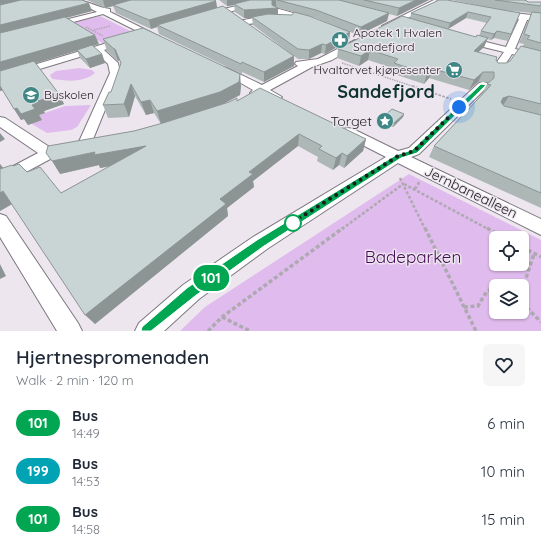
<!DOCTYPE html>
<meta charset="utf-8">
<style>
:root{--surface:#fff;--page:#f6f6f7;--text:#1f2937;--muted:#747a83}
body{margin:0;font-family:Quicksand,sans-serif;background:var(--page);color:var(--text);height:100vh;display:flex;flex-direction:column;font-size:15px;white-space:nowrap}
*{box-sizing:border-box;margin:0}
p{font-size:13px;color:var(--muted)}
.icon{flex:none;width:22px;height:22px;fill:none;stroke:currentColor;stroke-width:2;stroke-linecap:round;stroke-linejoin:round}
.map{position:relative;height:331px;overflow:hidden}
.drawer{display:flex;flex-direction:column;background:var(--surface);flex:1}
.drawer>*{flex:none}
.badge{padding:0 8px;border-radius:13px;font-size:14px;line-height:26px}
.controls{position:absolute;left:489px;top:231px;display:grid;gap:8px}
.controls a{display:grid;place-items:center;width:40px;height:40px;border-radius:6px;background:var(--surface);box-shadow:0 1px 3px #0004;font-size:20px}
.you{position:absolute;width:20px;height:20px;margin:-10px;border:3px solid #fff;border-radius:50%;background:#1a73e8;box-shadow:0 0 0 6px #1a73e833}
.map>.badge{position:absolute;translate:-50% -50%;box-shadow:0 0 0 2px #fff}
.round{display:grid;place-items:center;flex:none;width:42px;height:42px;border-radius:6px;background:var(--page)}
.summary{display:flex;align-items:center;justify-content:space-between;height:68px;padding:0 16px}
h1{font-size:19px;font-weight:600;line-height:30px}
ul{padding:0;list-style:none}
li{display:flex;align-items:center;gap:12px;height:48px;padding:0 16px}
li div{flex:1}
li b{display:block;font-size:15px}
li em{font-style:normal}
li .badge{min-width:44px;font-weight:700;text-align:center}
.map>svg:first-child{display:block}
.green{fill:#e0bbed;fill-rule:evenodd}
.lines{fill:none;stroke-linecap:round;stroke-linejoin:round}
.minor-casing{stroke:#7e7881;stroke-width:2}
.path-far3{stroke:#aea9b0;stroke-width:1.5;stroke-dasharray:1.5 1;stroke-linecap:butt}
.path-far2{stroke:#aea9b0;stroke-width:2;stroke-dasharray:2.5 1.5;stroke-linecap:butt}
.path-far1{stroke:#aea9b0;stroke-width:2.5;stroke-dasharray:3 2;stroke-linecap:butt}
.path{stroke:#aea9b0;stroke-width:3.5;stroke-dasharray:4 2.5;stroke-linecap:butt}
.minor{fill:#fff;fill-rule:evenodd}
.wall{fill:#acb7b6;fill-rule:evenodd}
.shaded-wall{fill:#8c9594}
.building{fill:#c8d5d4;stroke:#8c9594}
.line{fill:#00a651;stroke:#fff}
.walk{stroke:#1d1b1e;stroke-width:4;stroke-dasharray:0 7.2}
.stop-dot{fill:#fff;stroke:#00a651;stroke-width:2}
.labels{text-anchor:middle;stroke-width:3;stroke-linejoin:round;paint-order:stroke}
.far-poi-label{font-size:12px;fill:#1d1b1e;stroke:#ede6ef;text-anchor:start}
.poi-label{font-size:14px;fill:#1d1b1e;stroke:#ede6ef;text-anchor:end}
.street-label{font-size:14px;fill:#1d1b1e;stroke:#ede6ef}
.near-park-label{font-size:17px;fill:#450b56;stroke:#ede6ef}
.far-town-label{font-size:18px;font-weight:bold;fill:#103332;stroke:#ede6ef}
</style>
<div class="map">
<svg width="541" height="331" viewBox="0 0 541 331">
<rect width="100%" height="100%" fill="#ede6ef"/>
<path class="green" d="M100,16L136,34L104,44L69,23Z
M79,68L92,70L95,73C83,83 67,81 52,79L50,75L56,71Z
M91,105L77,127L71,130L47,133L25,120L65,106Z
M409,174L541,240V331H180L205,307ZM496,238H522V264H496ZM496,286H522V312H496Z"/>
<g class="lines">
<g class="minor-casing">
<path id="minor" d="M75,0C87,0 98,8 110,9V12L160,37L156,40L153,39L103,14L51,28H48V24L97,12Z
M263,0H275L209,17L205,15L206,13Z
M434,0L440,1L389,28H383L382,26Z
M273,9H279L311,18L312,20L311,22H305L273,13Z
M495,11L541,16V20H527L515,49L541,55V61L512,54L501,71L497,72L492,69L504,52L463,42L462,40L466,37L506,47L519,19L495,15Z
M259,17H273L277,19C275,21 248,24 242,25L238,23L239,21Z
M124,38L128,41L127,43L104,50L118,63L120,73L89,149L84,151L79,149L77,146L110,73L108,64L96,52L0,81V75Z
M355,40L359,43L358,45L332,60L312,67L270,90L282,97L280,99H272L262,94L256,96L252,95L250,93L253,90L218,70L223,67L227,68L262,85L298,66L295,64L296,62L318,59Z
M483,82L487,83L488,85L487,87L419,154L411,157L541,219V235L398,163L267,249L199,299L164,331H135L139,323L183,285L253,237L386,157L343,135L341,132L343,129L348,128L353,129L398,151L409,148L479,83Z
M0,117L5,118L51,148L65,144L70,146L72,149L70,152L54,157L0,186V173L38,153L0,127Z
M0,214L6,216L78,323L82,331H57L0,237Z"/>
</g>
<path class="path-far3" d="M86,27L103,36
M94,30L110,26
M342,63L415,87"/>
<path class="path-far2" d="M412,86L451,99"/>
<path class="path-far1" d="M400,178L425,229
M404,184L488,229
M415,189L420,181
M342,229L403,184"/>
<path class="path" d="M425,228L476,331
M487,228L505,238
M522,247L541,257
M522,290L534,254
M522,303L541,322
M464,307L478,306L487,291L490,290L496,292
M222,317L250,331
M208,331L222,317L343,228"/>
<use href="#minor" class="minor"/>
</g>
<path class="wall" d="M0,0L92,11L66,18L99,44L92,46L102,54L105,63L90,68L80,58L77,50L35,63L59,94L64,104L44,111L45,113L39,115L42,120L28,125L24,119L21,120L3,90L0,91Z
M87,0H215L216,1L217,8L294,56V66L264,82L242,72V74L159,34L157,27L151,29L116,13L113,6L105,8Z
M219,0H429L397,16L389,14L387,21L359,35L350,32L349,40L325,54L321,53L309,59H298L253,25L252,18H244L235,12L234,5L227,6ZM278,8L316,18L345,30L292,15H278Z
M439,0L520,13L508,41L494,38L491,40L487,39L484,47L478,52L496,60L498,63H506L510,61L522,47L524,44L519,43L528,21L532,13L501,10L452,0H524L528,2H541V208L429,157L434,146L482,94L488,82H478L469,90L429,78L424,84L391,73L392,68L368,60L359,66L337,58L338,49L410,19L411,13ZM466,18L487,23L481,31L479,36L476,37L448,29Z
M103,39L241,86L240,95L223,104L237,100L366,139L363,151L344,168L339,165L333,170L317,161L318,157L298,146L253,181L254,187L227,208L228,216L95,324L12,204L0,211V164L3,168L13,166L27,172L61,193L111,166L100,168L99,165L60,174L134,131L161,124L154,113L146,115L135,96L129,117L108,118L103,105L111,92L121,64L120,60L118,61L107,51Z
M404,114L403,117L393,127L381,122L382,118Z"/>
<path class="shaded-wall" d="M0,0H30L0,6Z
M103,0H137L113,5V6L105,8Z
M227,0H256L234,4V5L227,6Z
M272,0H276V8H278V16L252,17V18H244V10Z
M416,0H429L397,16L399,8Z
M216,1L217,8L157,25V27L151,29L149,20Z
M89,3L92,11L0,35V25Z
M468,12L466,18L448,29L450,23Z
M389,13L387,21L359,35L361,27Z
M497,31L494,38L491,40L494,34Z
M350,32L349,40L325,54L326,45Z
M95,35L99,44L0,74V62Z
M488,38L484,47L469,61L474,51Z
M322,44L321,53L309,59V50Z
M114,49H115L120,60L118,61Z
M370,50L368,60L359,66L361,56Z
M102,54L105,63L90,68L86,59Z
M294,56V66L264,82V72Z
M433,69L429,78L424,84L427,74Z
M483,72L478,82L469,90L474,80Z
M240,74L241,86L240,95L221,105L161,124L157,111Z
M131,84L135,96L129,117L124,104Z
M0,85L4,90L0,91Z
M59,94L64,104L44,111L45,113L39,115L42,120L28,125L24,119L21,120L14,109L32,105L38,101Z
M509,96L502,107L497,108L503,98Z
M150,100L154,113L146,115L141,102Z
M404,114L403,117L393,127L394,123Z
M0,133L5,139L0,142Z
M299,134L298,146L253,181L254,187L227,208L228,216L95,324L85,315L220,199L249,172Z
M366,139L363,151L344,168L347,156Z
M146,146L151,159L100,168L99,165L60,174L52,161L95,152Z
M342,153L339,165L333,170L336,158Z
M0,164L4,169L0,172Z
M3,191L14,203L0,211V193Z
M0,264L6,276L0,279Z"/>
<path class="building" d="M21,0H82L89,3L0,25V5Z
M131,0H215L216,1L149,20L113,5Z
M250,0H275H272V5L278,8L244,10L234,4Z
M277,0H339L389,13L361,27L316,10Z
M364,0H416L399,8Z
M439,0H447L520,13L511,34L497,31L494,34L481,31L491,17L468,12L450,23L411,13Z
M495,0H524L527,1L528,2H541V6Z
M223,6L294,56L264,72L242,62L241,64L157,25Z
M294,12L309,16L350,32L326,45L322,44L309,50L298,49L252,17L268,14L292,15Z
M532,12L541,13V43L527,39L530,36L524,34Z
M402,16L476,37L477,35L488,38L474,51L497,57L496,60L498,63H506L510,61L521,46L541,51V104L509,96L503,98L501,102L504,106L541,115V193L434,146L491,85L487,84L494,78V72H483L474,80L433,69L427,74L394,63L398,59L370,50L361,56L338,49Z
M65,17L95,35L0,62V33Z
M143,28L240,74L239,82L220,92L157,111L150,100L141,102L131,84L124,104L103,105L109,92H111L121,63L115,49H114L103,39Z
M92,45L102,54L86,59L77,50Z
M34,61L59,94L38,101L39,102L32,105L35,109L21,114L17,108L14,109L0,86V71Z
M260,88L366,139L347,156L342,153L336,158L319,149L322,146L299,134L249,172L253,174L220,199L226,204L85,315L3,191L0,193V169L12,165L13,166L19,164L27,172L40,167L61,193L146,146L94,155L95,152L52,161L46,153L48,146L134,131L163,123L229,102L237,98V101Z
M392,109L404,114L394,123L382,118Z"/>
<path class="line" d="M481,84L486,85L417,153L401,158L264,246L195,296L151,331H141L142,327L187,288L257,240L396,155L412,150Z"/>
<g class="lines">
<path class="walk" d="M293,223L287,226L398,156L414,151L459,107"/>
</g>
<defs>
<g id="pharmacy-disc" transform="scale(0.9)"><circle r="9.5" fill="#3f8785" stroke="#ede6ef"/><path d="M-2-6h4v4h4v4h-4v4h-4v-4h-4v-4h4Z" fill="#fff"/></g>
<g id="supermarket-disc" transform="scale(0.9)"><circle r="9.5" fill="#3f8785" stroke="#ede6ef"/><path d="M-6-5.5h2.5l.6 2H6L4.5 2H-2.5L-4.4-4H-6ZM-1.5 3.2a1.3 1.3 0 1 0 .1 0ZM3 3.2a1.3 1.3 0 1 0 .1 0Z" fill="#fff"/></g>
<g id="school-disc" transform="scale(0.9)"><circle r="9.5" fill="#3f8785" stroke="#ede6ef"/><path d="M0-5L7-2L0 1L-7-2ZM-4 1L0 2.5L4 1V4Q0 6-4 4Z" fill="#fff"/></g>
<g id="sight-disc" transform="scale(0.9)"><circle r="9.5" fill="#3f8785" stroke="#ede6ef"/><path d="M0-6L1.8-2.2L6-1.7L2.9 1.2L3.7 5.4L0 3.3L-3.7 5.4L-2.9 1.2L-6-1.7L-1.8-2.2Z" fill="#fff"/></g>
</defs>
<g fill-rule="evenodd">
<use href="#pharmacy-disc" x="340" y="40"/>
<use href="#supermarket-disc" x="454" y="70"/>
<use href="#school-disc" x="31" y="95"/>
<use href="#sight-disc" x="385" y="121"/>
</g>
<circle class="stop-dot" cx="293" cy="223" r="8"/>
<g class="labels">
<g class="far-poi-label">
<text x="353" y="37">Apotek 1 Hvalen<tspan x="353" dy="14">Sandefjord</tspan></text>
<text x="441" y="74" text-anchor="end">Hvaltorvet kjøpesenter</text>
<text x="44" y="99">Byskolen</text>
</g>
<g class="poi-label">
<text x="372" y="126">Torget</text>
</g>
<g class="street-label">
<text transform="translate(471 192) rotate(26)" y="5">Jernbanealleen</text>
</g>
<g class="near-park-label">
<text x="413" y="263">Badeparken</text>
</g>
<g class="far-town-label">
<text x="386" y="98">Sandefjord</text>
</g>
</g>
</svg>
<div class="controls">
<a><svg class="icon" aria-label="locate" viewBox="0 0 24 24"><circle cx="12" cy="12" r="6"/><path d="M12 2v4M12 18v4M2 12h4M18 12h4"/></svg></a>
<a><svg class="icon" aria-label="layers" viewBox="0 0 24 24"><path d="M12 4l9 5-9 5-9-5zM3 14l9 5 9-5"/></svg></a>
</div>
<div class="you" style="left:459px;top:107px"></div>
<b class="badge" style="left:211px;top:278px;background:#00a651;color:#fff">101</b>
</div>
<section class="drawer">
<div class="summary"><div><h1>Hjertnespromenaden</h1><p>Walk · 2 min · 120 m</p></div><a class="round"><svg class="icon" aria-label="heart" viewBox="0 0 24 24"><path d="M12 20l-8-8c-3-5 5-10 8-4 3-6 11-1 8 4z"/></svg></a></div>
<ul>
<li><span class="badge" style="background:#00a651;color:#fff">101</span><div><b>Bus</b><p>14:49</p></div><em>6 min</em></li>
<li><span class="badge" style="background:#00a3b4;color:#fff">199</span><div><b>Bus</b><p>14:53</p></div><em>10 min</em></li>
<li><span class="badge" style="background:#00a651;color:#fff">101</span><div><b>Bus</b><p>14:58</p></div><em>15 min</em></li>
</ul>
</section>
